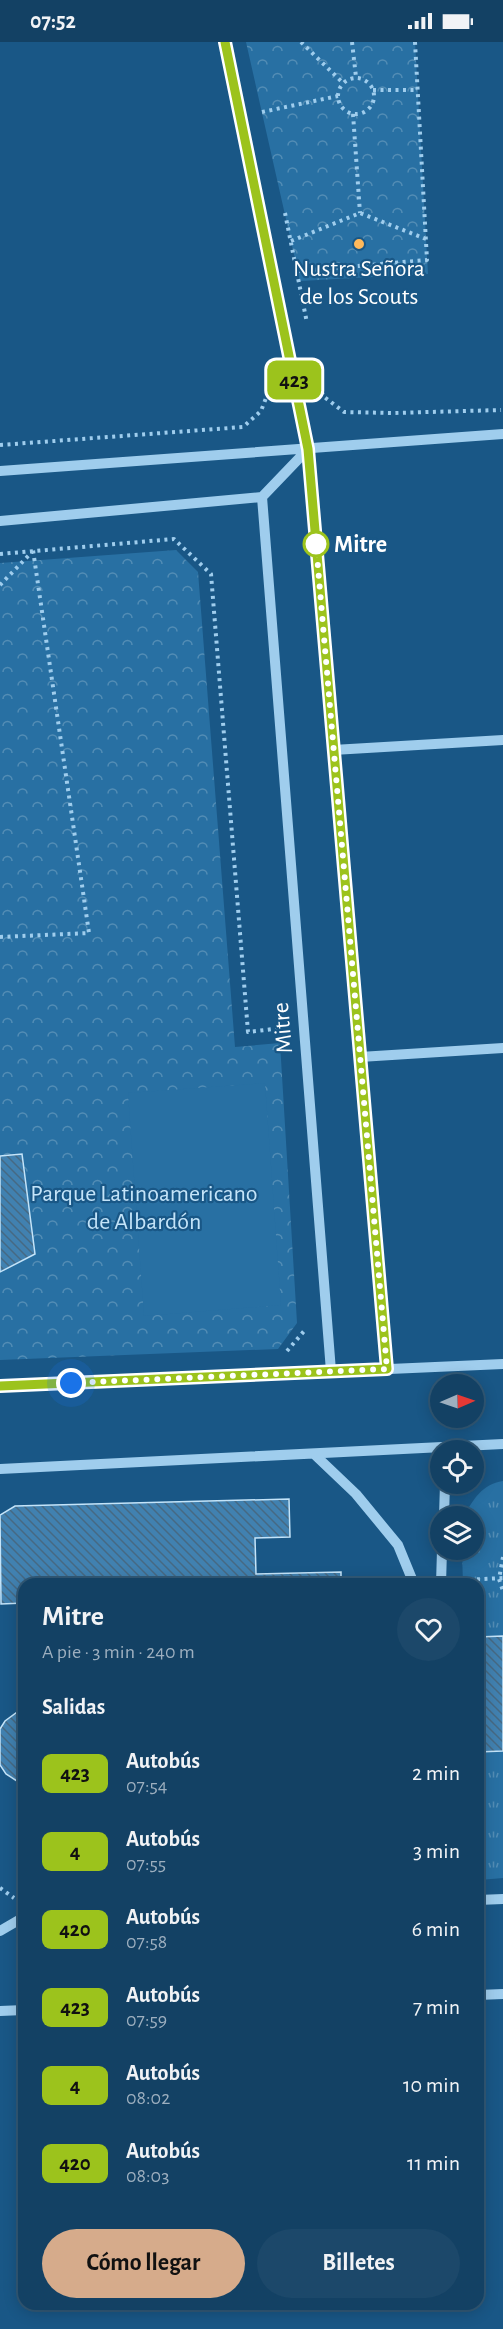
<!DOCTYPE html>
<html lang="es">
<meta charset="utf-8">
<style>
:root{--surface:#134164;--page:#1c486a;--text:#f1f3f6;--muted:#9dafbf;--line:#325a78;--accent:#d6ab8b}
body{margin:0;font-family:"Alegreya Sans",sans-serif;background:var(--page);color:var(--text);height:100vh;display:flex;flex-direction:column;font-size:22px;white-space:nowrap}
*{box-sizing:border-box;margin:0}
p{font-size:20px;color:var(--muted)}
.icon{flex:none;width:33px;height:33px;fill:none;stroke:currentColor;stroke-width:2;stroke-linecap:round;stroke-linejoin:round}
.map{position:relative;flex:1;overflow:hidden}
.details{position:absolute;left:18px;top:1536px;width:466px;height:732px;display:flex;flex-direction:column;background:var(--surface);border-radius:18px;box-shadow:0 3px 15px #0003,0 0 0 2px var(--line)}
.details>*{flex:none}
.badge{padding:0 12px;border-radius:9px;font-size:21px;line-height:39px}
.needle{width:39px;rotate:88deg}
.buttons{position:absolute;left:430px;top:1332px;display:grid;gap:12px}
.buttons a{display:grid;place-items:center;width:54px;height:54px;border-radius:50%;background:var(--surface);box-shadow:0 3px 15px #0003,0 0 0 2px var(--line);font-size:30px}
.you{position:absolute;width:30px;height:30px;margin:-15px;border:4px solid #fff;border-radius:50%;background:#1a73e8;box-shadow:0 0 0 9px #1a73e833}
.map>.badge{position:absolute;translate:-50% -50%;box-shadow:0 0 0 3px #fff}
h2{padding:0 24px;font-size:22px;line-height:54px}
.round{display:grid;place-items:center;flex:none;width:63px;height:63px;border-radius:32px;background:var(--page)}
.head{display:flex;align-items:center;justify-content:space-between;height:102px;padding:0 24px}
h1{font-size:28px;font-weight:600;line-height:45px}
.primary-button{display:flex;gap:12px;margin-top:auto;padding:12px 24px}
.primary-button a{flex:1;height:69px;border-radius:36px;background:var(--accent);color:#111;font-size:24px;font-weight:600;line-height:69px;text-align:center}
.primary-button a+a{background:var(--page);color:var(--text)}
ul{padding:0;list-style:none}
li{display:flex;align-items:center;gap:18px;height:78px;padding:0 24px}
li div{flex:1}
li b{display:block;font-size:22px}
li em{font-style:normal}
li .badge{min-width:66px;font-weight:700;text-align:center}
.status{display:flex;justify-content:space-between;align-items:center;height:42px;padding:0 30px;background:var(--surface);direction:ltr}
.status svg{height:16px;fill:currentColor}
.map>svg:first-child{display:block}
.grass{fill:url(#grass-tufts)}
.park{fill:url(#park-crowns)}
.pitch{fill:#2870a3}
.building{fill:url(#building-back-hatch);stroke:#c4e4f9;stroke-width:1.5}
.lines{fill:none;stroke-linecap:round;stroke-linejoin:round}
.path{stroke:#9fcded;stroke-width:4;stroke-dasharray:3 4.5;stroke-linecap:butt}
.minor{stroke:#9fcded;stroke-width:10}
.line-casing{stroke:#fff;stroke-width:14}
.line{stroke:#9cc31c;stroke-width:9}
.walk{stroke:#fff;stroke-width:6;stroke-dasharray:0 10.8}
.poi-dot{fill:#ffb95b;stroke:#195786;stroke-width:2}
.stop-dot{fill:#fff;stroke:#9cc31c;stroke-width:3}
.labels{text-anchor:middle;stroke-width:4.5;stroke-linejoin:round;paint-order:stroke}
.poi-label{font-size:24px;fill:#fff;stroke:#195786}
.stop-label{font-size:24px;font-weight:bold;fill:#fff;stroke:#195786;text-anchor:start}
.street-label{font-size:24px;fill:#fff;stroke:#195786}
.park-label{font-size:24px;fill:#c4e4f9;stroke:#195786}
</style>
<div class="status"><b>07:52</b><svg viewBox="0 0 49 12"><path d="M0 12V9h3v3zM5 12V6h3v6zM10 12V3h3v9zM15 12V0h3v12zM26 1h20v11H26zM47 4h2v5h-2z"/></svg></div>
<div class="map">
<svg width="503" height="2287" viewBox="0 0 503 2287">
<defs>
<pattern id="grass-tufts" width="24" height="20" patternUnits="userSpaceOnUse" patternTransform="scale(1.5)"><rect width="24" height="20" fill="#2870a3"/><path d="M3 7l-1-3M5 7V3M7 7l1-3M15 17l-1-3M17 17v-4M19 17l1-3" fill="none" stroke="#538db5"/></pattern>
<pattern id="park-crowns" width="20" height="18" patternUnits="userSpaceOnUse" patternTransform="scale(1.5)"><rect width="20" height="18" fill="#2870a3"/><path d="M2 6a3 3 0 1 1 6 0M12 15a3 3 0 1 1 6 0" fill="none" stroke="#538db5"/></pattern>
<pattern id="building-back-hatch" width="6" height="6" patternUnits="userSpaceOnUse" patternTransform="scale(1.5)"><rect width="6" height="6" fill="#4181b0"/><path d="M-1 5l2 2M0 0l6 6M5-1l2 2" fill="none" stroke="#466983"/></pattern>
</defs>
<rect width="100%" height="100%" fill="#195786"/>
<path class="grass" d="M503,1439V1836L479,1838L478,1542H463L462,1508H474V1474H464C473,1458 482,1442 503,1439Z"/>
<path class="park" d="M246,0H415L428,232L300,239Z
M176,508L198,530L235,1005L280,1001L297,1281L278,1307L0,1318V521Z"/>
<path class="pitch" d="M265,1041L281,1263L144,1274L128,1051Z"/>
<path class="building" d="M22,1112L35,1212L0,1230V1114Z
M289,1457L290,1495L255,1496L256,1532L341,1530V1542H24V1561L1,1562L0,1473L15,1464Z
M503,1594V1709L478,1710V1595Z
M16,1671L24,1676V1735L17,1739L6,1732L0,1723V1687L5,1679Z"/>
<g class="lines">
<path class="path" d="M301,0L343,41
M352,0L356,35
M338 54a18 18 0 1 1 36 0a18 18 0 1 1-36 0Z
M373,48H418
M262,70L338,54
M353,72L360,171
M285,171L307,281
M291,199L360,171L426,197
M298,229L427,218L415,0
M318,335L323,354L344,370L394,371L501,368
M0,403L243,385L261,369L271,343
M0,512L174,497L211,532L248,990L282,986
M0,543L33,509
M0,895L89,891L33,508
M287,1309L305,1288
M503,1515L499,1537L503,1549
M462,1538L503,1536
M0,1846L14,1856"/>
<path class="minor" d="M225,0L308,407L387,1327
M308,407L262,455L331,1329
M0,429L503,392
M0,479L262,455
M333,708L503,698
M360,1015L503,1006
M0,1344L503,1322
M314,1412L356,1452L398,1503L414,1542
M0,1427L503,1402
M444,1474L445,1442
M441,1542L442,1508
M478,1858L503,1857
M0,1889L24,1875
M478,1953L503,1952
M0,1969L24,1968"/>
</g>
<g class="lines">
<g class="line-casing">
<path id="line" d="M0,1344L387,1327L308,407L225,0"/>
</g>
<use href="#line" class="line"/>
<path class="walk" d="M71,1341L387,1327L316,502"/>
</g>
<circle class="poi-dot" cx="359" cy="202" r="6"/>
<circle class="stop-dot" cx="316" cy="502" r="12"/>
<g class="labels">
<g class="poi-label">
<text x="359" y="234">Nustra Señora<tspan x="359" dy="28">de los Scouts</tspan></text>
</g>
<g class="stop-label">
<text x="334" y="510">Mitre</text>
</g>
<g class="street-label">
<text transform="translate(282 986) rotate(-95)" y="8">Mitre</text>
</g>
<g class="park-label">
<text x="144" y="1159">Parque Latinoamericano<tspan x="144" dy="28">de Albardón</tspan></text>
</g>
</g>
</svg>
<div class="buttons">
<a><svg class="needle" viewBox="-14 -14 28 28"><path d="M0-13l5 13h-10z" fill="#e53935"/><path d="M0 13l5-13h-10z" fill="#9dafbf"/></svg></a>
<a><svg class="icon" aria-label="locate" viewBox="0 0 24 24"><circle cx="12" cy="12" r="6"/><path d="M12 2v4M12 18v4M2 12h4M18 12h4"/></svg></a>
<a><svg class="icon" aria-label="layers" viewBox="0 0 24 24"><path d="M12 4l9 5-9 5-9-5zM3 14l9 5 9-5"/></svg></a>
</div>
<div class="you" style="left:71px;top:1341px"></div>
<b class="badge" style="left:294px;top:338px;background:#9cc31c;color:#111">423</b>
<section class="details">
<div class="head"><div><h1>Mitre</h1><p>A pie · 3 min · 240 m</p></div><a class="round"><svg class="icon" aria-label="heart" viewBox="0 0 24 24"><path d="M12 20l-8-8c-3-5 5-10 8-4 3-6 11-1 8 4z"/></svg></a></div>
<h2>Salidas</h2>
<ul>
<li><span class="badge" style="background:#9cc31c;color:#111">423</span><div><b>Autobús</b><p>07:54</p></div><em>2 min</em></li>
<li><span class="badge" style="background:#9cc31c;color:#111">4</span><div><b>Autobús</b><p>07:55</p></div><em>3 min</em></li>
<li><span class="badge" style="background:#9cc31c;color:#111">420</span><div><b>Autobús</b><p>07:58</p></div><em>6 min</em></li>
<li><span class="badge" style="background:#9cc31c;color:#111">423</span><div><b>Autobús</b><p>07:59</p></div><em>7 min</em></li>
<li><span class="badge" style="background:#9cc31c;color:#111">4</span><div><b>Autobús</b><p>08:02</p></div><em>10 min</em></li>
<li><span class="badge" style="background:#9cc31c;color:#111">420</span><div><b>Autobús</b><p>08:03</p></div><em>11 min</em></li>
</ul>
<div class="primary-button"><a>Cómo llegar</a><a>Billetes</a></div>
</section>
</div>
